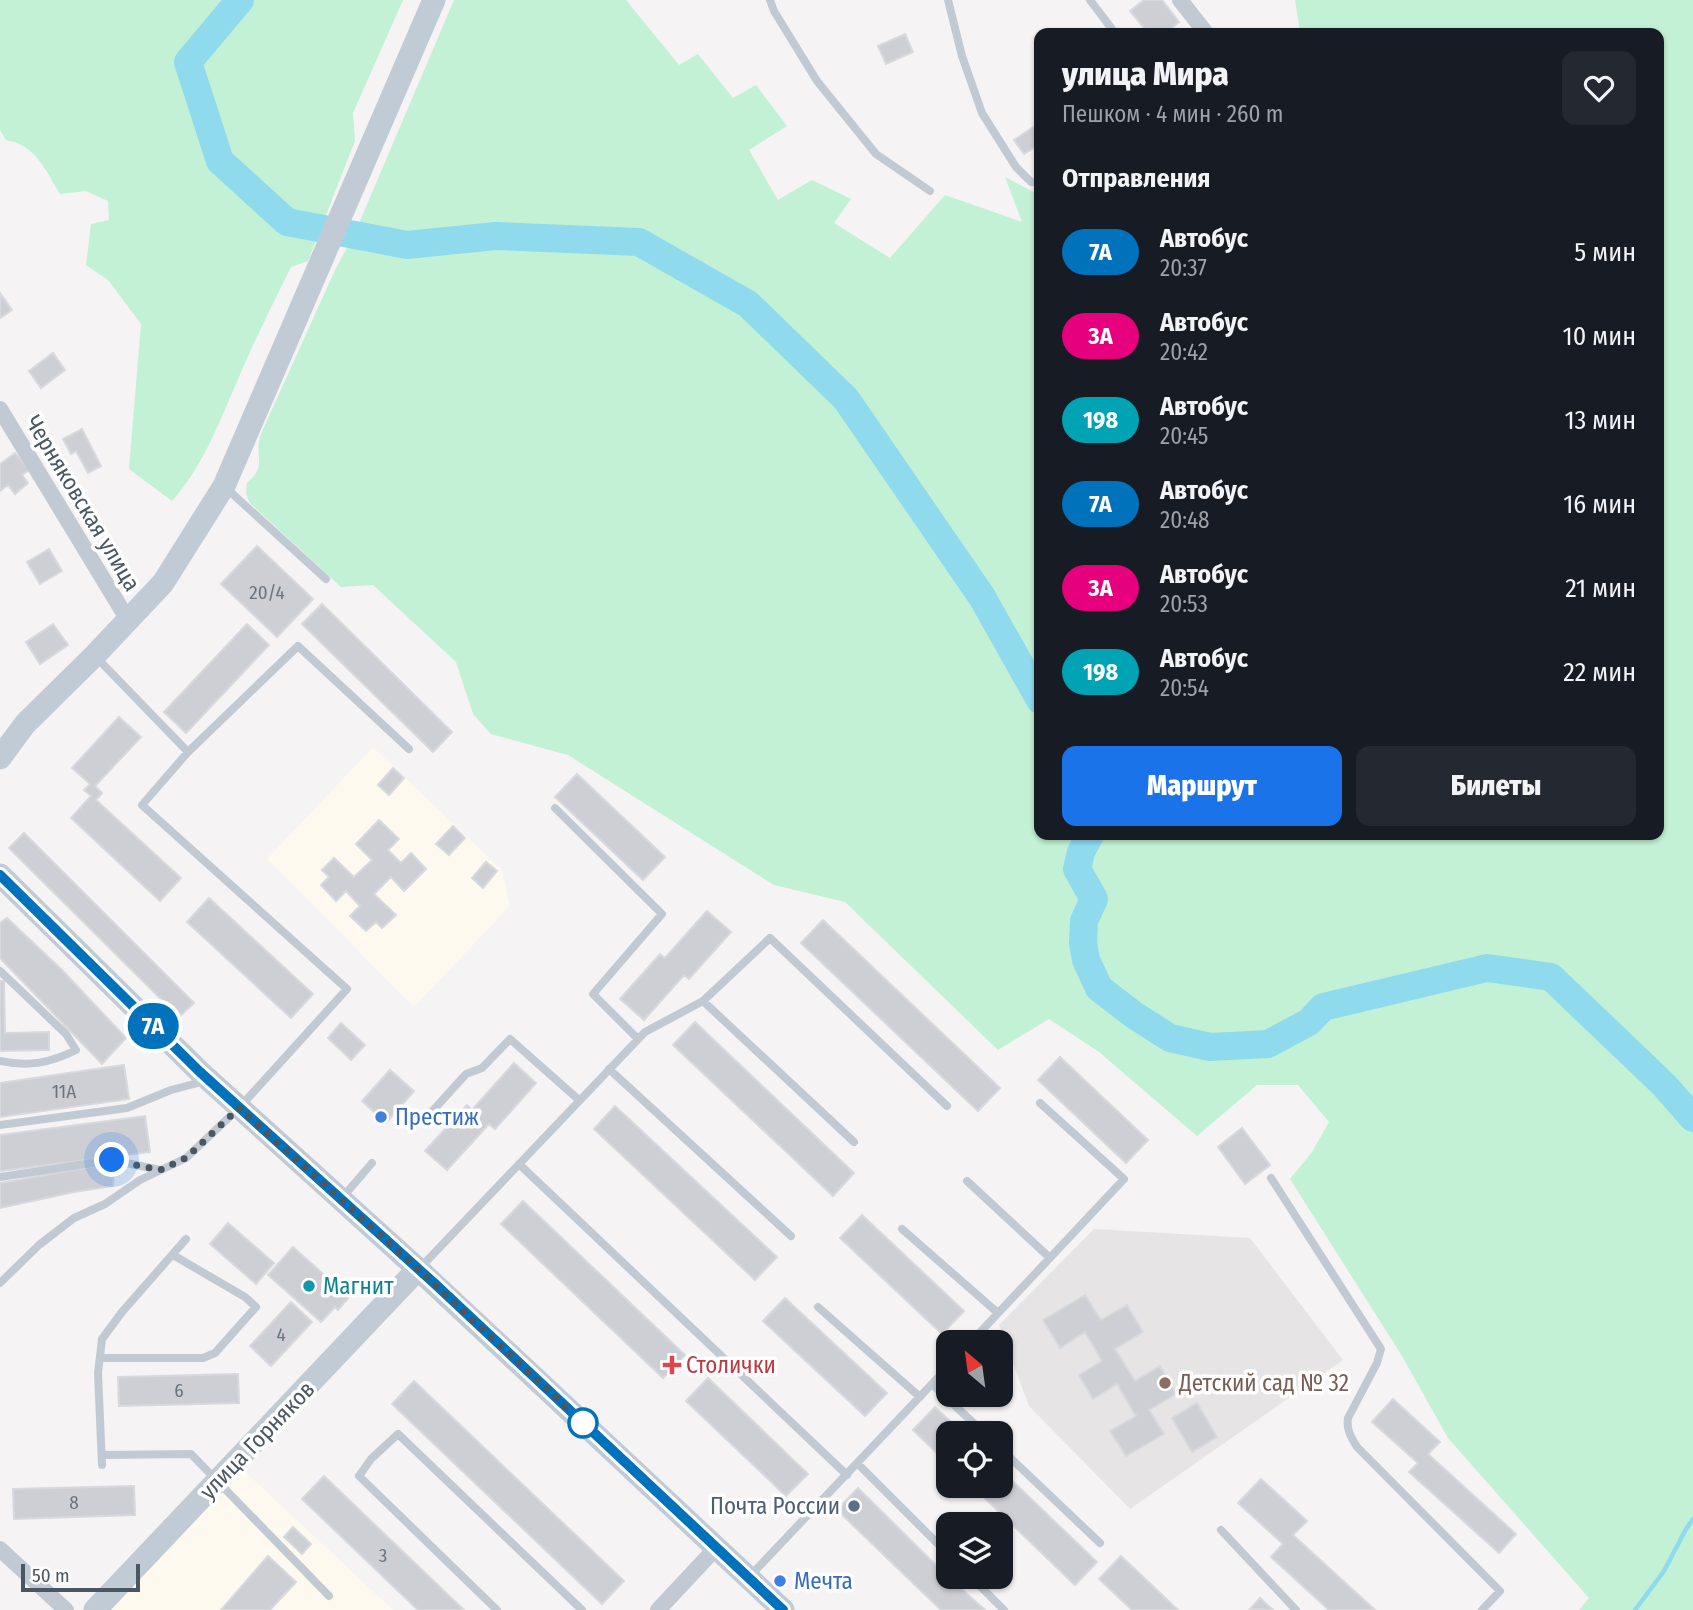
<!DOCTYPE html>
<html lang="ru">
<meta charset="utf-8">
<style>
:root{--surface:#171b24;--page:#242831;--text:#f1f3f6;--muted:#9ea1a6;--accent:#1a73e8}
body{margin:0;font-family:"Fira Sans Condensed",sans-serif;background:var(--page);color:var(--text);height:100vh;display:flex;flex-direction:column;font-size:26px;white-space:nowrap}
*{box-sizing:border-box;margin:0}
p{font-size:23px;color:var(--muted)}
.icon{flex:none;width:38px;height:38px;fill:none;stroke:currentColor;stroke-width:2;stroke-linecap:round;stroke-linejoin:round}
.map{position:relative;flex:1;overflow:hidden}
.details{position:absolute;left:1034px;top:28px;width:630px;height:812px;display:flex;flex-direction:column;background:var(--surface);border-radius:14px;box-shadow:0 2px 5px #0004}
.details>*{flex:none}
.badge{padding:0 14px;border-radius:23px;font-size:24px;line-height:46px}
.needle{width:46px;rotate:331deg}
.buttons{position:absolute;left:936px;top:1330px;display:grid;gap:14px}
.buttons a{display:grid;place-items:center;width:77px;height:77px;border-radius:14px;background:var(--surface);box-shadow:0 2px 5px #0004;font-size:35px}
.scale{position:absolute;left:21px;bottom:18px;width:119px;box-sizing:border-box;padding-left:7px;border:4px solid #4a5661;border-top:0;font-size:19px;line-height:24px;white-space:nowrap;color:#4a5661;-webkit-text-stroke:5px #fff;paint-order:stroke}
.you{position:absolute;width:35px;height:35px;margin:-18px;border:5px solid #fff;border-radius:50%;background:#1a73e8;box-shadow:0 0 0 10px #1a73e833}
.map>.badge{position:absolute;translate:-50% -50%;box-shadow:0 0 0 4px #fff}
h2{padding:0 28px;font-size:26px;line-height:63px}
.round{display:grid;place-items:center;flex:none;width:74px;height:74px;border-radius:14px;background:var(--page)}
.head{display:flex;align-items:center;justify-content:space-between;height:119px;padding:0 28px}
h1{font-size:33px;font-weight:800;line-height:52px}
.action{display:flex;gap:14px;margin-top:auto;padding:14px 28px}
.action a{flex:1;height:80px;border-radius:14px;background:var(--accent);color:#fff;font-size:28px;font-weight:800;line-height:80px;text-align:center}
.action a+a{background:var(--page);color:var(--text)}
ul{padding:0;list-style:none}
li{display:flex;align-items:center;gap:21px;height:84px;padding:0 28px}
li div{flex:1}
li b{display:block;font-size:26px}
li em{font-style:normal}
li .badge{min-width:77px;font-weight:700;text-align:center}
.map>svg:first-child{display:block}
.commercial{fill:#fdf9ef}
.education{fill:#e6e4e5}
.green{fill:#c3f1d5}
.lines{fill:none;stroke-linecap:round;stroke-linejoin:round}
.stream{stroke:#90daee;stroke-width:4.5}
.river{stroke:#90daee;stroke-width:28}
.building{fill:#cdcfd5;stroke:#d7d9de;stroke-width:2}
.lane{stroke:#c1cad2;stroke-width:8}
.street{stroke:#c1cad2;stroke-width:16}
.secondary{stroke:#c1cbd6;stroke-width:23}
.line-casing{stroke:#fff;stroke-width:16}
.line{stroke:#0072bc;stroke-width:10}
.walk{stroke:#4a5661;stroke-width:7;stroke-dasharray:0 12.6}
.shop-dot{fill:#3f7fe0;stroke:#fff;stroke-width:2.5}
.culture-dot{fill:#0f9aa8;stroke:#fff;stroke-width:2.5}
.health-dot{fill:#e0444e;stroke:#fff;stroke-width:2.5}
.education-dot{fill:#8d6e63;stroke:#fff;stroke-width:2.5}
.stop-dot{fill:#fff;stroke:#0072bc;stroke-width:3.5}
.service-dot{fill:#5c6f8a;stroke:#fff;stroke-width:2.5}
.labels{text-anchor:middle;stroke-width:7;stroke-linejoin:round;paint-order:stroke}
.number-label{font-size:19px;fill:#6b747e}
.street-label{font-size:23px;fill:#4a5661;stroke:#fff}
.shop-label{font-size:23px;fill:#366cbe;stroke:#fff;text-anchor:start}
.culture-label{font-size:23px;fill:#0d838f;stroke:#fff;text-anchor:start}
.health-label{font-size:23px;fill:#be3a42;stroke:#fff;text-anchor:start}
.education-label{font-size:23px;fill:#785e54;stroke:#fff;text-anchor:start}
.service-label{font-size:23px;fill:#4e5e75;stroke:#fff;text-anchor:end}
</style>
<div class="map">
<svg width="1693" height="1610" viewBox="0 0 1693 1610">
<rect width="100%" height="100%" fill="#f5f3f3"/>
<path class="commercial" d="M373,747L502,870L510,906L414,1007L267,859Z
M240,1467L393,1610H108Z"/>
<path class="education" d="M1094,1229L1250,1238L1343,1360L1130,1509L1029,1406L999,1325Z"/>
<path class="green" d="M0,0H403L353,113L355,141L308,261L291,267C272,306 252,345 236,384C217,427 203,466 172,501L129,469L141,324L108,280L86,265L91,224L109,220L108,201L86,191L60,194C46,171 36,145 6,140L0,130Z
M454,0H626L679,65L698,54L733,98L756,85L787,126L749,150L778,200L812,180L851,199L834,223L890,258L945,195L1022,222L1005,177L1039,195L1040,835H1121V839L1124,835H1659V33H1300L1295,0H1693V1610H1579L1589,1598L1448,1438L1402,1356L1290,1179L1312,1152L1329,1122L1298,1085H1257L1197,1136L1099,1052L1049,1019L998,1050L845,902L774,885L568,755L491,734L473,714L456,662L373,585L341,587L249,502L246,493L247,483C267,466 255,458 260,436L336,268L354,235Z"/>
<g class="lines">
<path class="stream" d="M1635,1610L1664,1571L1686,1529L1693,1519"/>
<path class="river" d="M240,0L188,62L220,161L287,222L407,245L496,236L639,242L748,304L846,399L982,597L1040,700
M1090,835L1081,852L1077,869L1094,899L1084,921L1083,943L1086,960L1099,988L1134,1015L1170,1038L1210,1047L1268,1044L1309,1022L1323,1007L1487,968L1551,977L1664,1085L1693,1118"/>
</g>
<path class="building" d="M1144,0H1162L1179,22L1165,33H1148L1130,11Z
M905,34L913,52L886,64L878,46Z
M1038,124L1040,144L1024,154L1014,140Z
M0,293L12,310L0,318Z
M53,353L65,370L41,388L29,371Z
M82,429L101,466L88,473L76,451L71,454L63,439Z
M15,453L29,470L22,475L28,483L15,494L8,485L0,491V464Z
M257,546L313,599L277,637L221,584Z
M49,549L62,571L40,584L27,562Z
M322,604L452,732L433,752L302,624Z
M53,624L68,645L40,664L26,642Z
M247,624L269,645L186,733L164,712Z
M119,717L141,737L95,786L102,793L96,800L181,878L160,901L71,818L91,796L84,790L90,784L72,768Z
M393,768L404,778L389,795L378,785Z
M577,774L665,857L643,880L555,797Z
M379,820L399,839L388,850L401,863L411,853L426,869L404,891L391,877L374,894L396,915L382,928L376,922L366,931L350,916L360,906L346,891L336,901L321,885L329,877L322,870L334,858L354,877L372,860L356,844Z
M453,826L465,838L449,855L436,844Z
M24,833L194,1003L179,1017L9,848Z
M486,862L497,871L483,888L472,878Z
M209,898L313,994L291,1018L187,922Z
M707,911L731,932L689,979L684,975L644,1020L620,999L660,954L665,958Z
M7,918L62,970L126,1038L102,1064L0,958V923Z
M823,920L1000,1088L978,1111L801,943Z
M0,981H4L5,1033L49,1032V1050L0,1051Z
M695,1022L854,1173L833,1196L673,1045Z
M341,1023L365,1045L351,1060L328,1038Z
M1060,1057L1148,1140L1126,1163L1038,1080Z
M514,1063L536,1083L495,1129L489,1124L447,1170L425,1151L467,1105L472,1110Z
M124,1065L129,1099L0,1117V1083Z
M390,1070L414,1091L386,1123L362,1101Z
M615,1106L777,1257L755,1280L594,1129Z
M145,1116L150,1152L0,1171V1135Z
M1242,1128L1270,1165L1245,1184L1218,1147Z
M114,1163L113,1186L74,1192L0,1208V1183Z
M523,1201L685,1355L663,1378L501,1224Z
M862,1215L964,1311L942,1334L840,1238Z
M228,1223L274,1263L256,1284L210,1244Z
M293,1247L349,1297L338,1310L335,1307L321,1322L268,1275Z
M1085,1295L1101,1320L1127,1305L1143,1332L1115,1349L1135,1381L1160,1366L1176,1394L1149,1410L1164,1434L1126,1456L1110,1431L1136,1416L1117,1384L1093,1399L1079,1375L1102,1361L1085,1332L1060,1348L1043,1320Z
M785,1298L887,1393L865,1416L763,1321Z
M291,1302L312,1322L271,1366L250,1346Z
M238,1374L239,1403L119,1406L118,1377Z
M708,1378L808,1474L786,1496L686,1401Z
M414,1381L624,1581L602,1604L392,1404Z
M1393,1399L1440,1442L1428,1454L1516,1534L1499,1553L1409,1472L1418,1463L1372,1422Z
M1197,1403L1217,1437L1192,1452L1172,1418Z
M935,1407L963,1433H948V1464L913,1430Z
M1001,1470L1097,1562L1075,1585L972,1486H1001Z
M324,1476L464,1610H418L302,1499Z
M1261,1479L1307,1521L1293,1535L1375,1610H1329L1271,1557L1283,1544L1238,1503Z
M134,1486L135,1515L14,1519L13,1489Z
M858,1488L948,1577L985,1610H941L837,1510Z
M293,1527L311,1544L302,1554L284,1537Z
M268,1556L296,1582L270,1610H221Z
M1121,1556L1178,1610H1132L1099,1579Z
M1260,1598L1273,1610L1250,1609Z"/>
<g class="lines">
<path class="lane" d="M770,0L774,11L817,81L876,154L930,191
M948,0L962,56L982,113L1016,167L1031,182L1040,183
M1090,0L1115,33
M226,488L326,579
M97,658L188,752
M555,808L662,914L593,994L638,1039
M0,971L66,1034L76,1050C50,1063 29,1067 0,1061
M703,1001L854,1142
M609,1069L791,1236
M428,1116L466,1074L482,1068L510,1039L579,1100
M0,1125L127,1108L171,1090L205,1081
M519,1164L847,1475
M0,1177L112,1160L160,1170
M1271,1178L1381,1349L1377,1363L1348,1418C1346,1429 1351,1437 1357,1447L1500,1591L1482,1610
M967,1181L1050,1258
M342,1198L372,1163
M902,1229L998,1313
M421,1267L645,1032L703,1001L770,938L947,1106
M0,1283L39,1245L74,1218L105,1204L140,1180L186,1158L239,1108L347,989L142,805L188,752L298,646L409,749
M818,1307L920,1397
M971,1342L1124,1179L1040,1103
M100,1358H203L215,1353L256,1307L245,1297L173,1255
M932,1384L984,1433
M1001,1449L1100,1543
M102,1455L191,1454L329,1596
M858,1464L948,1554
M102,1465L98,1373L102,1339L122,1312L186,1239
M1221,1530L1296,1610
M751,1575L948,1367
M971,1577L1004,1610
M497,1610L359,1476L371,1459L398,1434L582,1610"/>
<path class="street" d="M1180,0L1206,33
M0,409L128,620
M0,1549L66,1610
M658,1610L716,1548"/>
<path class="secondary" d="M0,758L25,724L95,655L163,583L224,486L434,0
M0,875L200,1072L418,1269L783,1610
M95,1610L418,1269"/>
</g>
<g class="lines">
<g class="line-casing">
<path id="line" d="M0,875L200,1072L434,1283L783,1610"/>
</g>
<use href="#line" class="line"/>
<path class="walk" d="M112,1160L160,1170L186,1158L239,1108L418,1269L583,1423"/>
</g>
<g class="shop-dot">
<circle cx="381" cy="1117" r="7"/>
<circle cx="780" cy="1581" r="7"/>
</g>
<circle class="culture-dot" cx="309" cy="1286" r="7"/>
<path class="health-dot" d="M668.5 1354.5h7v7h7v7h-7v7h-7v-7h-7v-7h7z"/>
<circle class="education-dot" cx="1165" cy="1383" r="7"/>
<circle class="stop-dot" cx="583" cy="1423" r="14"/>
<circle class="service-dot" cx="854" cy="1506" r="7"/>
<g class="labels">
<g class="number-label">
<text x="267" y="599">20/4</text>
<text x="64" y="1098">11А</text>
<text x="281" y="1341">4</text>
<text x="179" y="1397">6</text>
<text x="74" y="1509">8</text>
<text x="383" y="1562">3</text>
</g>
<g class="street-label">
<text transform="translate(83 503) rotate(59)" y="8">Черняковская улица</text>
<text transform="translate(257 1440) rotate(-46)" y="8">улица Горняков</text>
</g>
<g class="shop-label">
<text x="395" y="1125">Престиж</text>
<text x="794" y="1589">Мечта</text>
</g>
<g class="culture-label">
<text x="323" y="1294">Магнит</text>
</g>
<g class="health-label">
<text x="686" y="1373">Столички</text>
</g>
<g class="education-label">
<text x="1179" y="1391">Детский сад № 32</text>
</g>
<g class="service-label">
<text x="840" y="1514">Почта России</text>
</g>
</g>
</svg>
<div class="buttons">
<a><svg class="needle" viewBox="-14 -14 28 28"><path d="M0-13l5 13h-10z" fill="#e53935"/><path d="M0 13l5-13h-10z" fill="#9ea1a6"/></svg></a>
<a><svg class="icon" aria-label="locate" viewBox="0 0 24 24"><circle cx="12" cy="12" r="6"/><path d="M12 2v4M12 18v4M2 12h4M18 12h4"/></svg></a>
<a><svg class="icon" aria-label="layers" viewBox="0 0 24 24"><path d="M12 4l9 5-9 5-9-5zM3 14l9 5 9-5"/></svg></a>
</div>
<div class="scale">50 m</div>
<div class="you" style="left:112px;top:1160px"></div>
<b class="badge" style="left:153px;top:1026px;background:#0072bc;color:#fff">7А</b>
<section class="details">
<div class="head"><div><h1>улица Мира</h1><p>Пешком · 4 мин · 260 m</p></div><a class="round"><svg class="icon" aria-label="heart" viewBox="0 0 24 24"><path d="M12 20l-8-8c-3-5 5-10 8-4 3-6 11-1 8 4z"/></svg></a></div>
<h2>Отправления</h2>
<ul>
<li><span class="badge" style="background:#0072bc;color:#fff">7А</span><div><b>Автобус</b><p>20:37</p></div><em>5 мин</em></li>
<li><span class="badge" style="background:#e6007e;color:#fff">3А</span><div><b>Автобус</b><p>20:42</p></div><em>10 мин</em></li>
<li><span class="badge" style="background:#00a3b4;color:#fff">198</span><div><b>Автобус</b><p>20:45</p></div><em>13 мин</em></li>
<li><span class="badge" style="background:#0072bc;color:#fff">7А</span><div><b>Автобус</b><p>20:48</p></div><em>16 мин</em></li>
<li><span class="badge" style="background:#e6007e;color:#fff">3А</span><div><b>Автобус</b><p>20:53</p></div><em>21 мин</em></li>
<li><span class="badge" style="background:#00a3b4;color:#fff">198</span><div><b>Автобус</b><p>20:54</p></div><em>22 мин</em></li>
</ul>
<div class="action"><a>Маршрут</a><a>Билеты</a></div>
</section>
</div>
